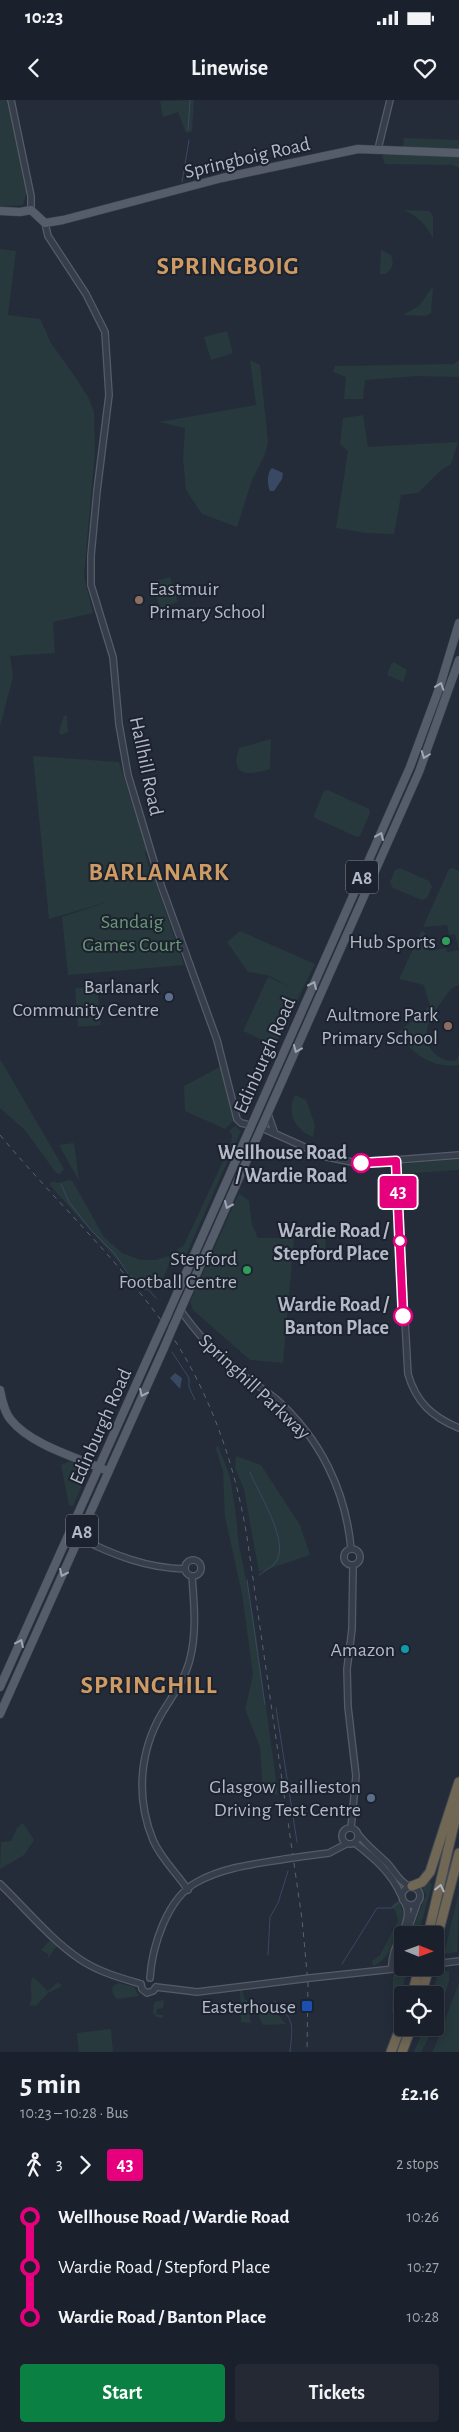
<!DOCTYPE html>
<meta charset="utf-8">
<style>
:root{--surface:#1b212c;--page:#242934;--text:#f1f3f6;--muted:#a0a3a9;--line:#393e48;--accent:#0b8043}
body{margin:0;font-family:"Alegreya Sans",sans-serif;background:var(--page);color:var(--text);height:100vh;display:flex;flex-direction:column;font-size:19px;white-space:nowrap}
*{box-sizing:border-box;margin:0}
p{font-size:16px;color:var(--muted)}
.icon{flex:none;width:28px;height:28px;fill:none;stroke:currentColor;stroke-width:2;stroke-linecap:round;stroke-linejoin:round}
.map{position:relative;height:1952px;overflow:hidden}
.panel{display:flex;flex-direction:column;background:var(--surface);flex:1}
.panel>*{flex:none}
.badge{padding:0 10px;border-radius:4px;font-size:18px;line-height:32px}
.needle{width:32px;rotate:91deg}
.controls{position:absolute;left:394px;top:1826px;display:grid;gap:10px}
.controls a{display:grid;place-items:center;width:50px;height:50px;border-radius:5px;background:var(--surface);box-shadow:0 2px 12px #0003,0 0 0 1px var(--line);font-size:25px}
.map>.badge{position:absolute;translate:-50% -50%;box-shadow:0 0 0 2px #fff}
.legs{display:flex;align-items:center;gap:8px;height:55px;padding:0 20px;font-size:16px}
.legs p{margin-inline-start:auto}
.summary{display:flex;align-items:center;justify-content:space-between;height:85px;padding:0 20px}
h1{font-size:28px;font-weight:700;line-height:38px}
.button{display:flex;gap:10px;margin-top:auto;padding:10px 20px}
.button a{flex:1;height:58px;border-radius:5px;background:var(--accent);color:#fff;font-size:20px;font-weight:700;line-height:58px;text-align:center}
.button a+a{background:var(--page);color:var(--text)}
ul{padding:0 20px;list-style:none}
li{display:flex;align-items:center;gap:18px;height:50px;font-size:19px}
li i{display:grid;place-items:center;width:8px;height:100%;margin:0 6px;background:currentColor}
li i::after{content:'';width:12px;height:12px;margin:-6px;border:4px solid;border-radius:50%;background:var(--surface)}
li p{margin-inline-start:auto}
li:first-child i{background:linear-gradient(#0000 50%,currentColor 0)}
li:last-child i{background:linear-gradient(currentColor 50%,#0000 0)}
.status{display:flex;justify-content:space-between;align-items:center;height:35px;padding:0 25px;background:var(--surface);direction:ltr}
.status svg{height:14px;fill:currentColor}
header{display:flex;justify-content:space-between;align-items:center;height:65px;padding:0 20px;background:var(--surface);font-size:22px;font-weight:700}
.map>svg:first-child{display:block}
.green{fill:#27393c}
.water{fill:#394863}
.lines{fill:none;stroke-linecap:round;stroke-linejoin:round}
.stream{stroke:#394863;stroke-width:1}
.minor-casing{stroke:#555c68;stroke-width:8}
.major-casing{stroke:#404753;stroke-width:9}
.highway-casing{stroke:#424955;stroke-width:11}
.minor{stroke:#373e4b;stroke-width:5.5}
.major{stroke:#555d6b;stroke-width:8}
.highway{stroke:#706755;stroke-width:9}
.rail{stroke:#596271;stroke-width:1;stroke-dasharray:5 5;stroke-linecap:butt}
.minor-bridge-casing{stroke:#555c68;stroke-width:8;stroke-linecap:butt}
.major-bridge-casing{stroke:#404753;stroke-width:9;stroke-linecap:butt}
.minor-bridge{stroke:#373e4b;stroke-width:5.5}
.major-bridge{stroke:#555d6b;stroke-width:8}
.oneway{stroke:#a0a7b4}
.oneway2{stroke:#b0b5c0}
.line-1-casing{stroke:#fff;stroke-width:11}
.line-1{stroke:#e6007e;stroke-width:8}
.education-dot{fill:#8d6e63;stroke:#1c232f;stroke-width:2}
.leisure-dot{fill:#2e9e5b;stroke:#1c232f;stroke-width:2}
.service-dot{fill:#5c6f8a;stroke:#1c232f;stroke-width:2}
.stop-1-dot{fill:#fff;stroke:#e6007e;stroke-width:2.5}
.culture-dot{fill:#0f9aa8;stroke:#1c232f;stroke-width:2}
.transit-dot{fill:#1a4fb4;stroke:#1c232f;stroke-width:2}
.labels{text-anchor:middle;stroke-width:4;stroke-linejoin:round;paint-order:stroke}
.shield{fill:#1c232f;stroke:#868c99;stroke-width:1}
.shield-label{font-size:19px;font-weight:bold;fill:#b3b9c6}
.street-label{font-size:20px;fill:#b3b9c6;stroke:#1c232f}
.poi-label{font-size:20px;fill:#b3b9c6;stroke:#1c232f;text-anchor:end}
.park-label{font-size:20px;fill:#6b9678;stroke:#1c232f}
.stop-label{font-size:20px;font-weight:bold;fill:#b3b9c6;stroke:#1c232f;text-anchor:end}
.district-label{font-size:25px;font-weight:bold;letter-spacing:1px;fill:#cf9b65;stroke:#1c232f}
</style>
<div class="status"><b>10:23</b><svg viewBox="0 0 49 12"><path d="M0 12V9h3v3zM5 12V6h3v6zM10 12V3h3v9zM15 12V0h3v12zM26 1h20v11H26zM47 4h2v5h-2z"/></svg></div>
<header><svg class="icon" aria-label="back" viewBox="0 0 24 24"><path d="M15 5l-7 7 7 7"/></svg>Linewise<svg class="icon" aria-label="heart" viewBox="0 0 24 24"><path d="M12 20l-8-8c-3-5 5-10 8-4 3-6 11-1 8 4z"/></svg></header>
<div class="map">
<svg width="459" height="1952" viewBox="0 0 459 1952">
<rect width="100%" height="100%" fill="#242c3a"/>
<path class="green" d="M0,0H8L27,92L23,105L0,107Z
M194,0L192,31L186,33L178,12L163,17L160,1Z
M404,38L459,40V50L403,47Z
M385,53L459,57V68L453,65L385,64L382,56Z
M404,110L429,111L433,116V139C426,124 419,118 404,110Z
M0,149L16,151L8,215L40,219L51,243L76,278L88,297L94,312L95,351L84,476L93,513L53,522L55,553L10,556L13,577L0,626Z
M381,150L391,155C394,164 393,168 386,174H380Z
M433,186L431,213L426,216L403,215L419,206Z
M227,231L233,253L211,260L204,237Z
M250,260L260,265L268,342L265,354L252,380L237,427L202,414L186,390L183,359L185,328L159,322L256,305Z
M459,260V277L416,276L365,280L363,299H344L346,277L333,272L335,266L453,264Z
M363,315L368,347L458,342L451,364L440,371L418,393L401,395L394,434L366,433L336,428L348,351L340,344L343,318Z
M170,477L178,502L160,508L152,482Z
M394,562L407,570L403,582L387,575L391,564Z
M64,615L67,616L68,632L61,635L59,632Z
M271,639L270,669C250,675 229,678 239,648Z
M33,656L119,662L147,750L145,753L149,767L153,768L157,787L184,865L68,875L62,817L110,801L49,819Z
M328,690L369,709L370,713L360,736L357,737L315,718L314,715L324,691Z
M400,768L429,781L432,787L427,798L422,800L393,788L390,782L395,770Z
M453,768L459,771V885C451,887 447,894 442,901C439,906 434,911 431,917C420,938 431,962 456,961L459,954V965C433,969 411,954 399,932L430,906L424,885L399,879L422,830L425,833L429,851L446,848L447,852L459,850L455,834L449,835L447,825L423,827L449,769Z
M240,831L315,864L275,946L243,931L268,877L293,888L267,875L248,872L227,842Z
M97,886L101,925L78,927L75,888Z
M0,959L64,1069L60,1074L56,1073L25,1030L0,1008Z
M220,967L234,1020L225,1029L185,1011L184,986Z
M295,995L306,1000L315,1025L313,1037C295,1030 286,1013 295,995Z
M235,1026L241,1031L182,1164L171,1159L160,1187L145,1191L49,1084L54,1081L57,1083L70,1080L73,1082L104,1137L122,1153L141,1160H155L169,1156L184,1145L231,1044L232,1035L229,1031Z
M74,1043L79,1081L59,1045Z
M459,1059V1070L412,1073L401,1077V1068L403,1064Z
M239,1093L249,1101L252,1125L258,1138H294L283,1263L250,1260L193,1210L190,1202Z
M325,1130L326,1153H317L316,1131Z
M218,1345L230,1377L235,1407L239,1445L254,1520L278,1695L263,1693L260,1647L245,1609L253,1575L242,1493L225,1417L223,1371L216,1349Z
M236,1356L261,1365L300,1425L310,1455L259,1472L244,1389L235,1368Z
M70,1361L86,1368L87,1375L73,1406L69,1405L61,1365Z
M23,1723L34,1740L24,1755L0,1769L1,1742L11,1741L17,1728Z
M430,1781L432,1785L418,1835H410L426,1795L422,1787Z
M459,1792L457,1852L444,1854Z
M399,1800C401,1807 404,1813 403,1820C402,1835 387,1861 373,1866L372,1861L380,1855L398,1821L396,1812L391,1806Z
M50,1840L57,1846L48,1858V1854L41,1850Z
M449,1871V1881L435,1925V1895H432L438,1872Z
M393,1875H406L395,1916L392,1913Z
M33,1877L48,1891L58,1882L62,1886L48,1893L36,1906L29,1905C35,1896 27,1887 33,1877Z
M119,1883L134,1887L139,1896L116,1899L112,1891L113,1886Z
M459,1883V1952H432L434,1949Z
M242,1890L245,1900H247L251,1923L241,1922L240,1891Z
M164,1900L163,1908L157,1909L156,1914L163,1915V1918L157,1917L153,1913L154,1902Z
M266,1902H267L286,1924L263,1925L258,1914L254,1911Z
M424,1928H434L421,1952H414Z
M111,1929L113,1952H79L77,1933Z"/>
<path class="water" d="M272,368L283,373L282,379L274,391H270C267,385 267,372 272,368Z
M175,1273L182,1278L180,1289L170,1278Z"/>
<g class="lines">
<path class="stream" d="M188,30L190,0
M182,82L189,40
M61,1084L69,1102L90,1129L114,1153L129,1175L143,1184L156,1198
M172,1252L189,1278V1287L195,1300
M250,1372C257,1391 292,1444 275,1463C271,1468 264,1471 259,1475
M247,1480L265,1605
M276,1608L297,1742
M268,1855L270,1817L278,1803L288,1771
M342,1864L377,1808H392L398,1803
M275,1901L279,1910C297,1917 291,1936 290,1952"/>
<g class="minor-casing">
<path id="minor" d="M11,0L31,96V110
M378,49L390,0
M45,123L48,136L86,194L105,232L109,295L97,391L91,456V485L113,557L119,624L128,675L161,785L217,940L237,1019L241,1023L250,1025
M268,1014L275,1034
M262,1028L327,1057L357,1063L459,1055
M396,1061L408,1274C416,1302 432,1317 459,1328
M181,1211C194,1229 209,1247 226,1262C242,1276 260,1286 276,1299C320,1338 346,1391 351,1449
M79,1438C114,1455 146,1468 185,1469
M344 1457a8 8 0 1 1 16 0a8 8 0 1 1-16 0Z
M185 1468a8 8 0 1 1 16 0a8 8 0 1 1-16 0Z
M342 1736a8 8 0 1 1 16 0a8 8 0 1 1-16 0Z
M351,1728L356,1676L348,1607L347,1569L352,1529L353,1466
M358,1734C366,1745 377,1753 387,1763C395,1771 398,1781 409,1786
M355,1743C374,1758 391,1772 401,1795
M306,1756L329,1753L346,1744
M0,1784C26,1809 51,1840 81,1860C99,1872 121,1878 141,1884
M402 1796a9 9 0 1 1 18 0a9 9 0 1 1-18 0Z
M188,1790C177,1773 161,1759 153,1740C136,1699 139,1652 162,1613C173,1595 185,1579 190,1559C197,1532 194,1503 192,1476
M406,1835L418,1801
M435,1864L459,1861
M393,1865L402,1842
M392,1869C389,1846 416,1822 405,1803
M150,1878C152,1847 167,1798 197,1782C224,1767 255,1764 285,1759
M310,1878L403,1868
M141,1884L142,1889L147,1893L153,1891L156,1887
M156,1887L197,1892L302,1879"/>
</g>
<g class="major-casing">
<path id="major" d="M0,111L20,112L31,110L45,123L63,120L222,78L358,49L459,53
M167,1216L410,667L440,586L459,523
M173,1227L419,672L459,560
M0,1290C2,1300 4,1312 11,1320C30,1344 75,1357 103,1369
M0,1587L156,1240
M0,1614L164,1248"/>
</g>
<g class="highway-casing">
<path id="highway" d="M412,1786L422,1782L430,1772L459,1682
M428,1835L459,1703
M435,1846L459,1753
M412,1895L419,1868
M421,1895L429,1868
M391,1952L402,1923
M402,1952L411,1928"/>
</g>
<use href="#minor" class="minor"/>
<use href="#major" class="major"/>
<use href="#highway" class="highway"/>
<path class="rail" d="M0,1035C55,1101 119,1160 168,1230C210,1292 235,1364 247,1437L302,1819L308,1883L307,1952"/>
<g class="minor-bridge-casing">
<path id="minor-bridge" d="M285,1759L306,1756
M302,1879L310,1878"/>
</g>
<g class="major-bridge-casing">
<path id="major-bridge" d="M156,1240L167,1216
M164,1248L173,1227"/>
</g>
<use href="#minor-bridge" class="minor-bridge"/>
<use href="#major-bridge" class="major-bridge"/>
</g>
<defs><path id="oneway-chevron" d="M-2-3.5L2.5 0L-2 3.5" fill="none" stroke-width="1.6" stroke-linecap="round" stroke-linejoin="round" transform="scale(1.25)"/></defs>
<g class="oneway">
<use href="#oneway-chevron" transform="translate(440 586) rotate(-71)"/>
<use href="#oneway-chevron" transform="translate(425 655) rotate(111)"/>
<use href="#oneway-chevron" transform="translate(380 736) rotate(-67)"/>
<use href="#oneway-chevron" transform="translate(313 885) rotate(-66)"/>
<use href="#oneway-chevron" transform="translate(297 949) rotate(113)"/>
<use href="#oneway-chevron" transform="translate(228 1105) rotate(114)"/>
<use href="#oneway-chevron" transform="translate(143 1293) rotate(115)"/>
<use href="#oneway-chevron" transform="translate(63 1473) rotate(115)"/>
<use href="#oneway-chevron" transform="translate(20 1543) rotate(-65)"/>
</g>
<use class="oneway2" href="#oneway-chevron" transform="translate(440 1788) rotate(-77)"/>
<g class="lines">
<g class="line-1-casing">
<path id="line-1" d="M361,1063L396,1061L403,1216"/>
</g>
<use href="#line-1" class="line-1"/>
</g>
<g class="education-dot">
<circle cx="139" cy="500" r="5"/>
<circle cx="448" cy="926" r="5"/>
</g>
<g class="leisure-dot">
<circle cx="446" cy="841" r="5"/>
<circle cx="247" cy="1170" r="5"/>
</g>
<g class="service-dot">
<circle cx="169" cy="897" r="5"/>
<circle cx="371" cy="1698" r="5"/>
</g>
<g class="stop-1-dot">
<circle cx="361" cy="1063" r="9"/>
<circle cx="400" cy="1141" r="6"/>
<circle cx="403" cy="1216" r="9"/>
</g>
<circle class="culture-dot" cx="405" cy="1549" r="5"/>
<rect class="transit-dot" x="301" y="1900" width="12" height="12" rx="2.5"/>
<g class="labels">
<g class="shield">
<rect x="346" y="760.5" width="32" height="33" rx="4"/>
<rect x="66" y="1414.5" width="32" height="33" rx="4"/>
</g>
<g class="shield-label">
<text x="362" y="784">A8</text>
<text x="82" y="1438">A8</text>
</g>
<g class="street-label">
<text transform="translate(247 57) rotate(-13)" y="7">Springboig Road</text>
<text transform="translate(147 666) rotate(78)" y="7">Hallhill Road</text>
<text transform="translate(264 955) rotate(-66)" y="7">Edinburgh Road</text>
<text transform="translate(255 1286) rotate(43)" y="7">Springhill Parkway</text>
<text transform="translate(100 1326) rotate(-66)" y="7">Edinburgh Road</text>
</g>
<g class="poi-label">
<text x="149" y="495" text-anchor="start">Eastmuir<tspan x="149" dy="23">Primary School</tspan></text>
<text x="436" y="848">Hub Sports</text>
<text x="159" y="893">Barlanark<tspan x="159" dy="23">Community Centre</tspan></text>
<text x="438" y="921">Aultmore Park<tspan x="438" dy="23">Primary School</tspan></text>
<text x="237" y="1165">Stepford<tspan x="237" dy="23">Football Centre</tspan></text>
<text x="395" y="1556">Amazon</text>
<text x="361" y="1693">Glasgow Baillieston<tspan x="361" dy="23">Driving Test Centre</tspan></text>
<text x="296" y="1913">Easterhouse</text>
</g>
<g class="park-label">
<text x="132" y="828">Sandaig<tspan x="132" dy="23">Games Court</tspan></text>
</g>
<g class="stop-label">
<text x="347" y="1059">Wellhouse Road<tspan x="347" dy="23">/ Wardie Road</tspan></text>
<text x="389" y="1137">Wardie Road /<tspan x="389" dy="23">Stepford Place</tspan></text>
<text x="389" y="1211">Wardie Road /<tspan x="389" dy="23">Banton Place</tspan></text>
</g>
<g class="district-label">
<text x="228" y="174">SPRINGBOIG</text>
<text x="159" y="780">BARLANARK</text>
<text x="149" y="1593">SPRINGHILL</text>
</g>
</g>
</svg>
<div class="controls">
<a><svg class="needle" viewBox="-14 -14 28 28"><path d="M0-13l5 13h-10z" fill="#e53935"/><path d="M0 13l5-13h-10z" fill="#a0a3a9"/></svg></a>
<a><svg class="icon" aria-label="locate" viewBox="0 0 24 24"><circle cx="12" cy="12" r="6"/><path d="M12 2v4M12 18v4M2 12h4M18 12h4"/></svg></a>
</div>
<b class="badge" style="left:398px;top:1092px;background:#e6007e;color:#fff">43</b>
</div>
<section class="panel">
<div class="summary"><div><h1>5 min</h1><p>10:23 – 10:28 · Bus</p></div><b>£2.16</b></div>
<div class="legs"><svg class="icon" aria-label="walk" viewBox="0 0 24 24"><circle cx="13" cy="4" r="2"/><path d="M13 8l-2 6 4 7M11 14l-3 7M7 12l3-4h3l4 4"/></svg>3<svg class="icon" aria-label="forward" viewBox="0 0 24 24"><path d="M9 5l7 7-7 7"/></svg><b class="badge" style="background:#e6007e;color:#fff">43</b><p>2 stops</p></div>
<ul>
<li><i style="color:#e6007e"></i><b>Wellhouse Road / Wardie Road</b><p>10:26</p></li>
<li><i style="color:#e6007e"></i><span>Wardie Road / Stepford Place</span><p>10:27</p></li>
<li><i style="color:#e6007e"></i><b>Wardie Road / Banton Place</b><p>10:28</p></li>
</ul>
<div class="button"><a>Start</a><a>Tickets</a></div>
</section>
